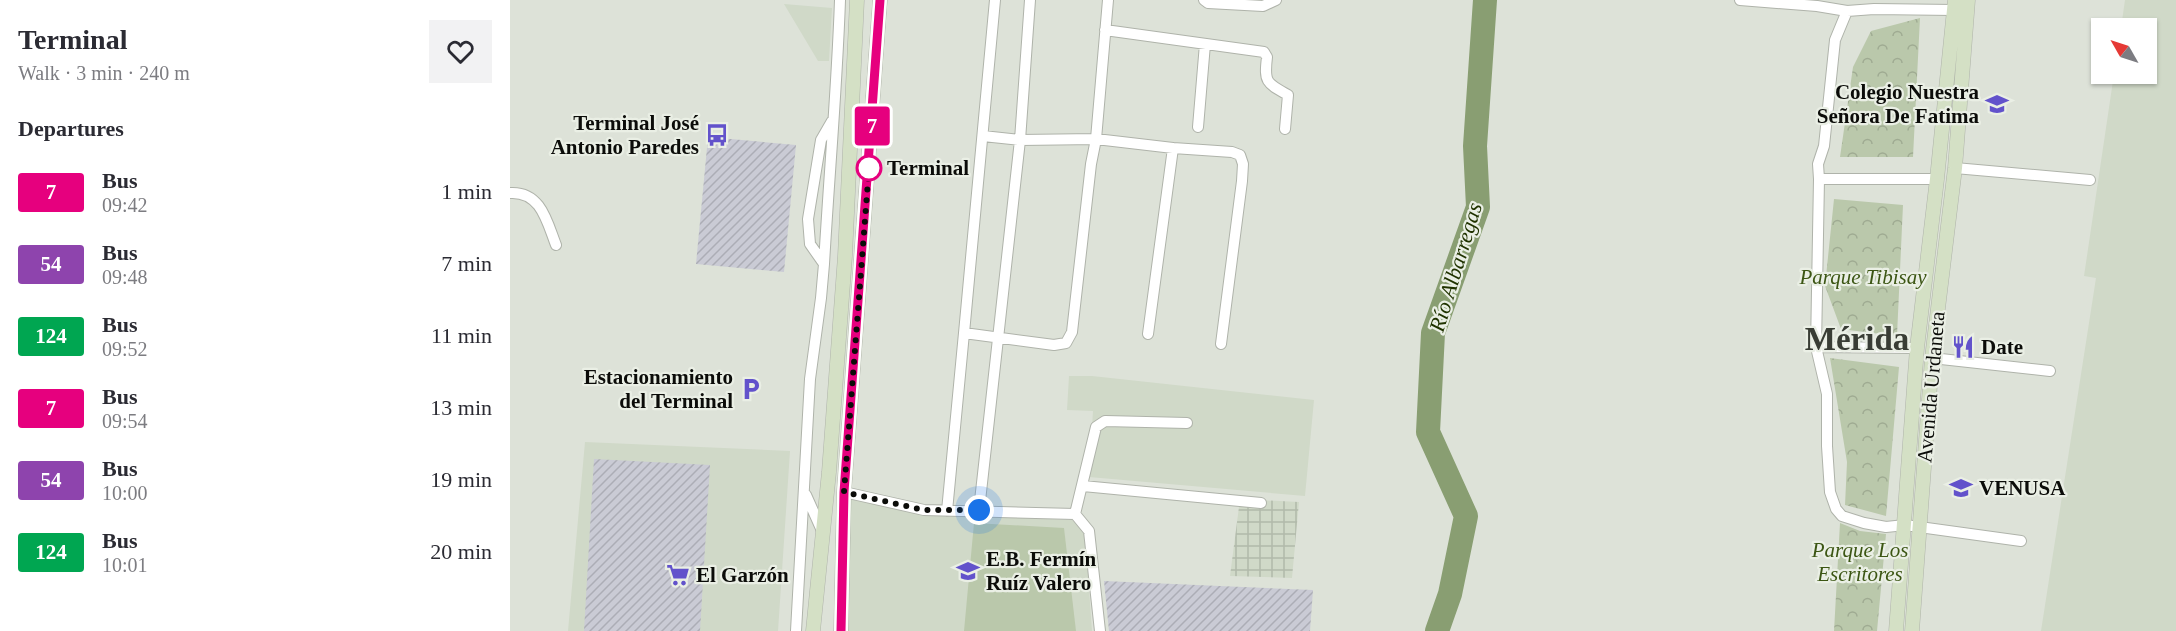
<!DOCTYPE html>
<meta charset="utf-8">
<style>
:root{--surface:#fff;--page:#f2f2f3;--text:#2b2b33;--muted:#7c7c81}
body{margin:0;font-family:Georgia,serif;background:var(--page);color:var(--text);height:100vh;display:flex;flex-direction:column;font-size:22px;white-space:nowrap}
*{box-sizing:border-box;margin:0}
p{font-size:20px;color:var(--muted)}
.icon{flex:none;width:33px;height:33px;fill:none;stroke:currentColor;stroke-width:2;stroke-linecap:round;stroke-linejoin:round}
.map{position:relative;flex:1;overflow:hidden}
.details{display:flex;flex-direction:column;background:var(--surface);width:510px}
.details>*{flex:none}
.badge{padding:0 12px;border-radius:4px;font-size:21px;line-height:39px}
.needle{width:39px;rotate:309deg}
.buttons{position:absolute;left:1581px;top:18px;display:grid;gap:12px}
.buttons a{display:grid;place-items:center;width:66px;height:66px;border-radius:0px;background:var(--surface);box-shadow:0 2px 4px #0004;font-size:30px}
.you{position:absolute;width:30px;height:30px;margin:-15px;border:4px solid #fff;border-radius:50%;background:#1a73e8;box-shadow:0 0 0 9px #1a73e833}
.map>.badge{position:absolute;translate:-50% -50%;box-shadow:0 0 0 3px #fff}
h2{padding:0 18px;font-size:22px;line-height:54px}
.round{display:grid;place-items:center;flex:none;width:63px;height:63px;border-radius:0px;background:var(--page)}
.head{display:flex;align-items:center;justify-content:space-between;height:102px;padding:0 18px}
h1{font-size:28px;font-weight:700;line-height:45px}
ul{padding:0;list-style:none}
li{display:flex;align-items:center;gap:18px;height:72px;padding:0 18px}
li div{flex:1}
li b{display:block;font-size:22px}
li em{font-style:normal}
li .badge{min-width:66px;font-weight:700;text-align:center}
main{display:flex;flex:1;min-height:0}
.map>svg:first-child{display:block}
.built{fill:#d0d9c8}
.industrial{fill:url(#industrial-grid)}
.park{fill:url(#park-crowns)}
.garden{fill:#bac8ab}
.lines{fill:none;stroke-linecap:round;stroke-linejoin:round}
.river{stroke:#899e72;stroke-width:24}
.building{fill:url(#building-hatch)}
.street-casing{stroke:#afb3aa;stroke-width:12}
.secondary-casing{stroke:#afb3aa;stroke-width:15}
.street{stroke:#fff;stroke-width:10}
.secondary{stroke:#d4e0c5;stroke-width:14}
.line-casing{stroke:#fff;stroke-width:14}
.line{stroke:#e6007e;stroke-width:9}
.walk{stroke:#0b0c09;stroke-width:6;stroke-dasharray:0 10.8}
.stop-dot{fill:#fff;stroke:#e6007e;stroke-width:3}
.labels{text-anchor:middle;stroke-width:4.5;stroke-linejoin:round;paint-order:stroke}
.poi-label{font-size:21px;font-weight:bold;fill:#0b0c09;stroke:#eaefe5;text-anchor:start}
.stop-label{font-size:21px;font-weight:bold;fill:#0b0c09;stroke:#eaefe5;text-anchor:start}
.park-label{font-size:21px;font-style:italic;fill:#3c5614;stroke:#eaefe5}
.street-label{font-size:21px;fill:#0b0c09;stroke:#eaefe5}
.water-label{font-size:22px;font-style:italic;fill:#203300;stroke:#eaefe5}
.town-label{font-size:33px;font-weight:bold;fill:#393d35;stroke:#eaefe5}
</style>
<main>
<section class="details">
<div class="head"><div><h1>Terminal</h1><p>Walk · 3 min · 240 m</p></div><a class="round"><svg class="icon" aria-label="heart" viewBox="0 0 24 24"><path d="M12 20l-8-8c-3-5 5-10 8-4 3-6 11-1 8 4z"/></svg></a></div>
<h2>Departures</h2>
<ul>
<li><span class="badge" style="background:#e6007e;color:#fff">7</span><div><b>Bus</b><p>09:42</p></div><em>1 min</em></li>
<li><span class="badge" style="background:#8e44ad;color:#fff">54</span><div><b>Bus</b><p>09:48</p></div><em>7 min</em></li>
<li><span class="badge" style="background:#00a651;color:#fff">124</span><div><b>Bus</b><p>09:52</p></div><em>11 min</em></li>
<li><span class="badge" style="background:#e6007e;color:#fff">7</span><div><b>Bus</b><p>09:54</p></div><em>13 min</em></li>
<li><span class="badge" style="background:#8e44ad;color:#fff">54</span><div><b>Bus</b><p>10:00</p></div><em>19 min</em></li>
<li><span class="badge" style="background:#00a651;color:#fff">124</span><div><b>Bus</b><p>10:01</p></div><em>20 min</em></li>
</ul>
</section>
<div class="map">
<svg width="1666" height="631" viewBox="0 0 1666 631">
<defs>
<pattern id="industrial-grid" width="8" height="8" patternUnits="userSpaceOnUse" patternTransform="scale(1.5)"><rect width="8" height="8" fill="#d0d9c8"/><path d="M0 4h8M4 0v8" fill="none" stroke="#b1b9aa"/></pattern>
<pattern id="park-crowns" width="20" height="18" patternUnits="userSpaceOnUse" patternTransform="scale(1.5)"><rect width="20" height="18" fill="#bac8ab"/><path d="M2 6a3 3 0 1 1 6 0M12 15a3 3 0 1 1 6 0" fill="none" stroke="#9fab92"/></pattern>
<pattern id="building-hatch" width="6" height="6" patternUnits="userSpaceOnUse" patternTransform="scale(1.5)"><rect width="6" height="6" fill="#cacbd5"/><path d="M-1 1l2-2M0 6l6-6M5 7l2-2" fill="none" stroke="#acadb6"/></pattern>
</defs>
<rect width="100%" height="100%" fill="#dde2d8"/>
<path class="built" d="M1615,0H1666V631H1531L1586,278L1574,276L1604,74H1636V28H1611Z
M274,4L322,8L319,61H308Z
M559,376H582L804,400L795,496L579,477L583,411L557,410Z
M75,442L280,451L268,631H58Z
M338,498L411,514L562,520L575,533L582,631H335Z"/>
<path class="industrial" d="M730,499L789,502L782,578L720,576Z"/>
<path class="park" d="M1410,18L1403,157H1330L1343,67L1361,31Z
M1324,199L1393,205L1387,336L1331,329L1315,286Z
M1320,358L1389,367L1376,516L1335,505L1337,462Z
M1330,523L1350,531L1376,534L1367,631H1324Z"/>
<path class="garden" d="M464,523L554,528L566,631H454Z"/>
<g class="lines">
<path class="river" d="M927,631L940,594L956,516L918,432L923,333L968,207L965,146L975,0"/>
</g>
<path class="building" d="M198,137L286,145L274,272L186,264Z
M84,459L200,465L190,631H74Z
M594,581L803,590L800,631H599Z"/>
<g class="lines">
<g class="street-casing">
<path id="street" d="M485,0L454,333L544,345L556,343L562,332L581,164L586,139L598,0
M694,0L698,3L753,6L766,0
M1230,0L1307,6L1337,11
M1444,10L1364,9L1337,11L1325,40L1314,146L1308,164L1309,179L1306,347L1317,394V446L1320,492L1326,509L1332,516L1354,523L1376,527L1395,525L1511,541
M595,30L754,52L757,57C754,82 756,83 778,95L775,129
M688,127L695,44
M473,136L510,140L586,139L663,148L722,152L730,155L733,164L732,181L711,344
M1445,168L1580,180
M1309,179H1427
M0,193C31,191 37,222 46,245
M314,264C319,176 327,88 330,0
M638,334L663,148
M1306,347L1407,348
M1422,358L1540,371
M573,486L751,503
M334,492L414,510L565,514L579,531L590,631
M296,495L313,533
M469,510L510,140L520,0
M437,511L454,333
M565,514L586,427L595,421L677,423
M286,631L300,379L311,298L314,264L300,244L298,219L311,140L322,121"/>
</g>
<g class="secondary-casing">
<path id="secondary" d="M303,631L319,472L335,256L347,0
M331,631L334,492L370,0
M1386,631L1407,348L1427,179L1445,0
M1402,631L1422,358L1445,168L1458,0"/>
</g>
<use href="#street" class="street"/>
<use href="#secondary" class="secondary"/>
</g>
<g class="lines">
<g class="line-casing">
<path id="line" d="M331,631L334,492L370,0"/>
</g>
<use href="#line" class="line"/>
<path class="walk" d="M359,168L334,492L414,510H469"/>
</g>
<defs>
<g id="school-bare" transform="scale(1.8)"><path d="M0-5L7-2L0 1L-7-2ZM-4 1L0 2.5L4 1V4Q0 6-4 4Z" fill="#6252cb" stroke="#eaefe5" stroke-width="2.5" paint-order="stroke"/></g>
<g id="bus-bare" transform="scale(1.8)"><path d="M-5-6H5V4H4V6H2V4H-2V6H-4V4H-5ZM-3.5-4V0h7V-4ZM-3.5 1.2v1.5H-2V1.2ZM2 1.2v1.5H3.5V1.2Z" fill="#6252cb" stroke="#eaefe5" stroke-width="2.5" paint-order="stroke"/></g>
<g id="restaurant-bare" transform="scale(1.8)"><path d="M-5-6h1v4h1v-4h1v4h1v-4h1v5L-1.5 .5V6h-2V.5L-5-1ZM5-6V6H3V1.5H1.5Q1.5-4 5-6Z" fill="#6252cb" stroke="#eaefe5" stroke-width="2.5" paint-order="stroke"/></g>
<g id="parking-bare" transform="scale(1.8)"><path d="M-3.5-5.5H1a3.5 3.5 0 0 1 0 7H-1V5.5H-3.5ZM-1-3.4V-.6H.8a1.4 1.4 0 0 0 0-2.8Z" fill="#6252cb" stroke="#eaefe5" stroke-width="2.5" paint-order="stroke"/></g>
<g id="supermarket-bare" transform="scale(1.8)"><path d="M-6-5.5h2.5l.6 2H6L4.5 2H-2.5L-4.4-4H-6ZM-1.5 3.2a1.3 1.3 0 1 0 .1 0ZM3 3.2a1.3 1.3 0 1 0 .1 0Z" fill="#6252cb" stroke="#eaefe5" stroke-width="2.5" paint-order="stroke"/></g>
</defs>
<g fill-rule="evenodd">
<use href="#school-bare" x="1487" y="104"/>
<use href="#bus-bare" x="207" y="135"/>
<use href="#restaurant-bare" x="1453" y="347"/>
<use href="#parking-bare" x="241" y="389"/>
<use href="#school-bare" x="1451" y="488"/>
<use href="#school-bare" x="458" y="571"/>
<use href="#supermarket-bare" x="168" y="575"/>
</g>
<circle class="stop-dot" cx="359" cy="168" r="12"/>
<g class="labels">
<g class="poi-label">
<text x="1469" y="99" text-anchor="end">Colegio Nuestra<tspan x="1469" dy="24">Señora De Fatima</tspan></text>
<text x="189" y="130" text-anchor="end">Terminal José<tspan x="189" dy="24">Antonio Paredes</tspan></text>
<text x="1471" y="354">Date</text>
<text x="223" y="384" text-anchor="end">Estacionamiento<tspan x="223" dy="24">del Terminal</tspan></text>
<text x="1469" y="495">VENUSA</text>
<text x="476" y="566">E.B. Fermín<tspan x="476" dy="24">Ruíz Valero</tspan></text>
<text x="186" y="582">El Garzón</text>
</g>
<g class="stop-label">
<text x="377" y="175">Terminal</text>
</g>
<g class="park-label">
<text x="1353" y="284">Parque Tibisay</text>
<text x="1350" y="557">Parque Los<tspan x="1350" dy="24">Escritores</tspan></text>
</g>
<g class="street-label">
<text transform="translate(1421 387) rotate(-85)" y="7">Avenida Urdaneta</text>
</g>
<g class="water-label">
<text transform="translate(945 267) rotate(-73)" y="8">Río Albarregas</text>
</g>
<g class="town-label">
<text x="1347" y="350">Mérida</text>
</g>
</g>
</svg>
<div class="buttons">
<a><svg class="needle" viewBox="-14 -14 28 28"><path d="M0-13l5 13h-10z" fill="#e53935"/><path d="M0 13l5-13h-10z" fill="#7c7c81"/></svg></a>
</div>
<div class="you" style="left:469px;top:510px"></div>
<b class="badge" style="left:362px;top:126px;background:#e6007e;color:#fff">7</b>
</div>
</main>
